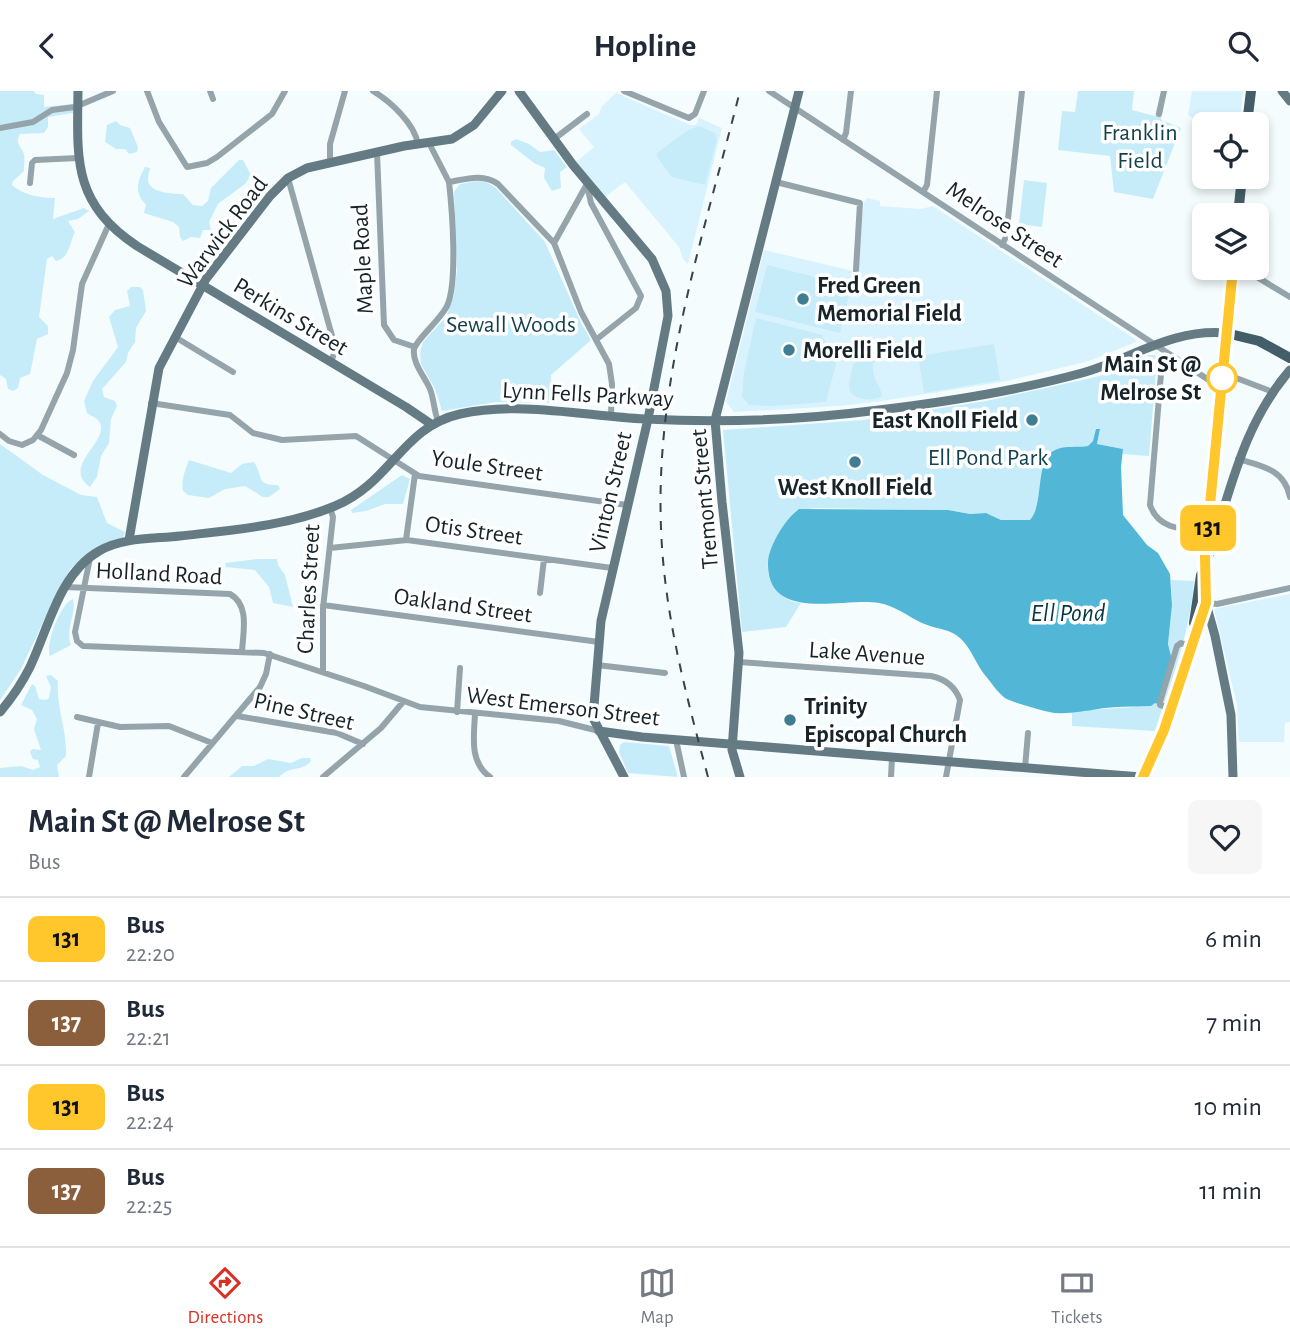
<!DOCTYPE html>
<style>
:root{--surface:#fff;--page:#f6f6f7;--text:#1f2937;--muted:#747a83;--line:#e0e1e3;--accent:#d93025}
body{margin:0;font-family:"Alegreya Sans",sans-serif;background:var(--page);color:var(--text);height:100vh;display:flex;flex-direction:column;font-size:26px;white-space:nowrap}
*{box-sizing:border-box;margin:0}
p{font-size:23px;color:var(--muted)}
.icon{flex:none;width:38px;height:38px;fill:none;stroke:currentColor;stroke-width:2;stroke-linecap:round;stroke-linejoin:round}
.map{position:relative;height:686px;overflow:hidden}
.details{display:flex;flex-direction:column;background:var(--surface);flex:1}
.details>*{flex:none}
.badge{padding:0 14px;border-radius:10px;font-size:24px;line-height:46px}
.tools{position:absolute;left:1192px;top:21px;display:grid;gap:14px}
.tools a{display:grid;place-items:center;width:77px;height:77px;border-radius:10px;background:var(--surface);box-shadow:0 4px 10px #0003;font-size:35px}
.map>.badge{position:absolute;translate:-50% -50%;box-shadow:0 0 0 4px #fff}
.round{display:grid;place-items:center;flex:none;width:74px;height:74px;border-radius:10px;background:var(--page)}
.summary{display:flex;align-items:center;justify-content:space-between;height:119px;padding:0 28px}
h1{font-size:33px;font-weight:700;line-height:52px}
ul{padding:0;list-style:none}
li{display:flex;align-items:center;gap:21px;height:84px;padding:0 28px;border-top:2px solid var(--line)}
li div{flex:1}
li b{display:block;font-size:26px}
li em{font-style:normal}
li .badge{min-width:77px;font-weight:700;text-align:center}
header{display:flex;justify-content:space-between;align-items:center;height:91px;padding:0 28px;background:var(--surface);font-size:32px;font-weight:700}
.menu{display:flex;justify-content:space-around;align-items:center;height:98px;border-top:2px solid var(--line);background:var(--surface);font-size:19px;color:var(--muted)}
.menu a{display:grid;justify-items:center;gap:4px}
.menu .on{color:var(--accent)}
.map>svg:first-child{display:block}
.built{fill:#d8f3fd}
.green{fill:#c6ecf9}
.water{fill:#52b7d7}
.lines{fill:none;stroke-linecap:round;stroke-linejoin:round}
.street{stroke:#95a4aa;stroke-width:6}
.secondary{stroke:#657b83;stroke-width:9}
.primary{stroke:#435e68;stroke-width:10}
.rail{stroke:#364348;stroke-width:2;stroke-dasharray:9 9;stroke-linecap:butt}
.line-casing{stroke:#fff;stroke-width:16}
.line{stroke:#ffc72c;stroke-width:10}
.poi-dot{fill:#3e7d92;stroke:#fff;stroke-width:2.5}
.stop-dot{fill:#fff;stroke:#ffc72c;stroke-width:3.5}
.labels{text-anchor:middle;stroke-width:7;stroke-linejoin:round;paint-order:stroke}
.park-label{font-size:24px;fill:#123f4d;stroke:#fff}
.street-label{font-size:24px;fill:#162429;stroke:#fff}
.poi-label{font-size:24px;font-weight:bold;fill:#162429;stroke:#fff;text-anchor:start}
.stop-label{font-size:24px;font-weight:bold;fill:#162429;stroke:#fff;text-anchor:end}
.water-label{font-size:26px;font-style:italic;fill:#053643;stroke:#fff}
</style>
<header><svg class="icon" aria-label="back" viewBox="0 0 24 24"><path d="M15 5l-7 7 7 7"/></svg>Hopline<svg class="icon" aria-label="search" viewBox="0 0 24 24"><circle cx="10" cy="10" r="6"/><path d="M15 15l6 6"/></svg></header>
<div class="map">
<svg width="1290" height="686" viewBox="0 0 1290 686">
<rect width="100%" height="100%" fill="#f4fcfe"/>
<path class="built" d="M1192,0H1243L1240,33L1204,34L1188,24Z
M616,2L690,34H696L699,27L722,37L688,173L683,168L679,156L625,91L605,106L576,71L594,56L579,38L599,23L602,15Z
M867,107L880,110V115L921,118L933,115L1135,248L1136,251L1089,270L1007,290L882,310L839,315L734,321L726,311L764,159L857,181L864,111Z
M1290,503V631L1285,632L1284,651H1239L1237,614L1214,518Z"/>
<path class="green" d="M0,0H34L36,3L44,4V16L73,13V22L48,26V36L44,42L20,43C15,52 20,54 24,63C25,68 24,75 24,80L13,90L12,94C23,104 40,107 55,107L53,128L84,117L89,120L78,128L68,130L75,141C70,151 69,168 56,170L52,165L47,168L39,226L48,235V243L37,248L30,283L20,287L18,297L13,300L8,298L6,288L0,284Z
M1078,0H1134L1132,19L1155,25L1160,4L1165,9L1161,29L1181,37L1153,108L1114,101L1110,65L1058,59L1062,20L1075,21Z
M116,30L120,34L130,37L138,56L137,61L129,63L125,58H116L105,51L107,34Z
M699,35L715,42L717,48L705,94L672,86L657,66V62L688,39Z
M516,48L529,53L540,61L554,59L567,76L560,81L561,97L552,100L544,87L545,77L534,72L511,54V51Z
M239,69H243L251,84L245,93L218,113L209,131L211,139H203L200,147L191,146L183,150L180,146L179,136L173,131L144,122L146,114C134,101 137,91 145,76L150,77C149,81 148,85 148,89C149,102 173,103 183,103L193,114L202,115L208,110L211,97Z
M1024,89L1047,92L1042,136L1019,133Z
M477,90L486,91L496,97L545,151L582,234L591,249L551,284V312L496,311L442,320L435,298L421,273L420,262L423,251L446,226L454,204L457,179L454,101L460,93Z
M767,174L851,195L840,242L755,221Z
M131,196H140L143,199L146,220L136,237L135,251L128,262L126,271L102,298L104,306L115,310L117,315L111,328L109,352L101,365L97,386L90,396C61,375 109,351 100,332C98,327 91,325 87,322L84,310L93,290L118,256L109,226L115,219L130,215L127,200Z
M756,227L822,244L836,273L826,311L773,315L749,314L742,306L744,281Z
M994,253L1000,289L924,302L918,265Z
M877,262L881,265L873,273C872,290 880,292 882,305C874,311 850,310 849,296C849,289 852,280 853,273L863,265Z
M1149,264H1155L1157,268L1149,365L1122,363L1123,358L1097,353L1100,339L1097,338L1093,350L1088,355L1054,359L1045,370L1040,406L1033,425L1030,430L1001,429L986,422L970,423L948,419L815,417L796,420C777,439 755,475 777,500C784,507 791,511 801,512L786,536L742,541L723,339L863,329L986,310L1100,285Z
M0,353L43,384L81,404L97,406L107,432L125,441L123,447L96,456L71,477L60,495L21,578L0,609Z
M189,369L231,382L242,373L254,371C264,386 255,394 278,394L280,398L269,406H263L245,395L225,398L209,407L188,404L183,400C181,390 185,379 189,369Z
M402,384L410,388L403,413H385L366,420L352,422L351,419Z
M258,468H277L278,474L285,484L293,516L273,512L269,496L255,479L226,476L225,472Z
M1171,489L1194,490C1190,542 1171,591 1155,640L1072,635V620L1151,615L1157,609L1172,569L1168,553L1172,514Z
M73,508C77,523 65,536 71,554L50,565C45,552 61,512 73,508Z
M51,584L58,590C56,616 67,638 66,665L57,674L59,686H0V677L21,675L33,679L40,676L38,669L33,668L30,661L32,658L41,659L34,638L37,628L32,619L21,614L32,593L35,595L39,608L46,609L49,607L51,596L46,585Z
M624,651L669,655L678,686L628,682L619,661L620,654Z
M302,667H310L311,670C302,681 291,674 279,686H229L242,675H254L268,668L291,672Z"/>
<path class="water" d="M1096,338H1100L1097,353L1123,358L1121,376L1123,424L1147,454L1158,462L1170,483L1172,514L1168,553L1172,569L1161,605L1158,607V613L1155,612L1151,615C1133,616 1115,615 1098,618C1085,620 1069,623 1056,622C1049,622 1011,611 1005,607C997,601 991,591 984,583C973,568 968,547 948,540C939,537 931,536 922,532C909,526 894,514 879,512C843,506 766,533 768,471C769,454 786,427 799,418L948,419L970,423L986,422L1001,429H1030C1045,412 1034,369 1055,359C1065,354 1078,357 1088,355L1093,350Z"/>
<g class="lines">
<path class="street" d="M147,0L159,31L187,76L207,72L217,66L272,23L285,0
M210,0L213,8
M373,0C391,11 414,32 418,53
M624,0L689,27L695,23L704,0
M769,0L1221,297
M1159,23L1164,0
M0,37L33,31L52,19L75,16L113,0
M554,48L587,23
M843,49L846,42L851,0
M429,52L449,91
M377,61L384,234L394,249L415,256
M330,71V53L345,0
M288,87L334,252L335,260L331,271
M776,91L860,112L856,179
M30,92L32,72L35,69L78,67
M587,94L591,112L641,205L636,217L597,248
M923,101L927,94L937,0
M554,152L587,93
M1002,154L1006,146L1022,0
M1242,177L1290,206
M175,246L233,281
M1166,262L1162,271L1150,414C1159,440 1185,438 1208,440
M1223,282L1273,301
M151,312L230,324L253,342L282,349L356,345L419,385L627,414
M438,330C434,320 434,308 430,298C425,286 412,272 414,258C416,249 441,228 447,215C458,192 452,118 449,91C466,88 483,82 498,93L554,152L581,221L609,273L612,293L611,325
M0,343L9,350L22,354L33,349L41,339L67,282L73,259L82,193L109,133
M37,344L74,364
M1238,368C1262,375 1284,378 1290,406
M406,449L415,383
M330,457L407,449L612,477
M90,467L75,541L77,550L83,555L264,562L364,595L420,616L559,630L599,640
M65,496L230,503C250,514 243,541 242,561
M540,502L544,468
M1206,512L1217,513L1290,497
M323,514L599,551
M739,571L931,585C945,588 955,595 960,609L946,686
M597,574L665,582
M323,581V517L333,426L330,417
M1171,617L1160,614V611L1177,555L1181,552L1190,555
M457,621L460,577
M475,623C474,645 469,671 490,686
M237,625L337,642L363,653
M77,626L120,636L169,635L212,652
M676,649L684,686
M1025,677L1028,642
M89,686L98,632
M184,686L260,596L266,583L270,563
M323,686L381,637L403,611
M891,686L892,667"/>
<path class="secondary" d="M78,0C77,70 73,112 137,155L406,316L431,333
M519,0L573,74L652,168L666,200L668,225L648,328L601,530L593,627L624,686
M1282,0L1290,10
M129,449L159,277L206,188L270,105L288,87L307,77L404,55L452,48L474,34L502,0
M1208,467C1231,399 1242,335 1290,279
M1205,509L1215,545L1231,624L1233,686
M0,621C12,607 22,592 30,576C49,536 59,483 99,460C123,446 154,448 180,445C232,439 287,435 335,415C391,392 402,336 460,323C520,310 585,325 645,328C723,332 802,329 879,319C946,311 1016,300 1082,282C1131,268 1173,237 1226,242
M599,640L642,646L1141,686
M740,686L732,659L739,562L722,411L715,329L799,0"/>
<path class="primary" d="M1247,33L1251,0
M1238,124L1242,86
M1226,242L1259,250L1290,267
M1194,532L1201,484L1204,479
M1143,686L1164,639L1206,512L1205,465L1233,177"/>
<path class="rail" d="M708,686C686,604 664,522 661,437C655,287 704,143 740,0"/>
</g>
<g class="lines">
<g class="line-casing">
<path id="line" d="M1143,686L1164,639L1206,512L1205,465L1233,177"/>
</g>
<use href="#line" class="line"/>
</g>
<g class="poi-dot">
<circle cx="803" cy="208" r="7"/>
<circle cx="789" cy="259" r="7"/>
<circle cx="1032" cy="329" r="7"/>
<circle cx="855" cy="371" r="7"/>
<circle cx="790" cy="629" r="7"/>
</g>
<circle class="stop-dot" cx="1222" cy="287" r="14"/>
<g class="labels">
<g class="park-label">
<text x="1140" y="49">Franklin<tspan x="1140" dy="28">Field</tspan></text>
<text x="511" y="241">Sewall Woods</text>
<text x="988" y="374">Ell Pond Park</text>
</g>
<g class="street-label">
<text transform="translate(1005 133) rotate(34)" y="8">Melrose Street</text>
<text transform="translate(222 141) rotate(-53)" y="8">Warwick Road</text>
<text transform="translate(362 168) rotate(-93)" y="8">Maple Road</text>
<text transform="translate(291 225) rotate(31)" y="8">Perkins Street</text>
<text transform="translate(588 303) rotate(3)" y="8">Lynn Fells Parkway</text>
<text transform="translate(487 374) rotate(8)" y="8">Youle Street</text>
<text transform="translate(610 401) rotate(-77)" y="8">Vinton Street</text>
<text transform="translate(704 408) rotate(-95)" y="8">Tremont Street</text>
<text transform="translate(474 439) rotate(8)" y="8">Otis Street</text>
<text transform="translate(159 482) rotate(3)" y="8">Holland Road</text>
<text transform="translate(308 498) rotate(-87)" y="8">Charles Street</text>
<text transform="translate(463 514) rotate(8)" y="8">Oakland Street</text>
<text transform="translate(867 562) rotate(4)" y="8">Lake Avenue</text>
<text transform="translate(563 615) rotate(7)" y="8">West Emerson Street</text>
<text transform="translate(304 620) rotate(13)" y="8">Pine Street</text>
</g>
<g class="poi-label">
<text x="817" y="202">Fred Green<tspan x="817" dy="28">Memorial Field</tspan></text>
<text x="803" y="267">Morelli Field</text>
<text x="1018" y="337" text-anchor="end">East Knoll Field</text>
<text x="855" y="404" text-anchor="middle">West Knoll Field</text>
<text x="804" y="623">Trinity<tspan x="804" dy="28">Episcopal Church</tspan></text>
</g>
<g class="stop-label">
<text x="1201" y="281">Main St @<tspan x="1201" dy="28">Melrose St</tspan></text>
</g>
<g class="water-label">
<text x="1068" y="530">Ell Pond</text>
</g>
</g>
</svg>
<div class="tools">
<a><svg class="icon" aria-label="locate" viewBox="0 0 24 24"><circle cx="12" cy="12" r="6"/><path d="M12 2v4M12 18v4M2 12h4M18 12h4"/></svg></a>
<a><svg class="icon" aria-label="layers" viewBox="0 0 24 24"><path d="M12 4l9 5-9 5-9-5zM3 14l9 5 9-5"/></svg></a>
</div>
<b class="badge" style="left:1208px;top:437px;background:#ffc72c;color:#111">131</b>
</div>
<section class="details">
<div class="summary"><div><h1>Main St @ Melrose St</h1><p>Bus</p></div><a class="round"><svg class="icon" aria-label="heart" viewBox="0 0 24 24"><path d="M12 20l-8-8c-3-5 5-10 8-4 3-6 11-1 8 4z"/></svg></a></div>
<ul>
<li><span class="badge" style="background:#ffc72c;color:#111">131</span><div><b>Bus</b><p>22:20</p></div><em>6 min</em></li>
<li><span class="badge" style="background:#8b5e3c;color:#fff">137</span><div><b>Bus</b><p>22:21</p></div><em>7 min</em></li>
<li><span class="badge" style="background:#ffc72c;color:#111">131</span><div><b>Bus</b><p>22:24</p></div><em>10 min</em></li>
<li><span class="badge" style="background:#8b5e3c;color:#fff">137</span><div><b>Bus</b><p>22:25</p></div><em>11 min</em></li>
</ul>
</section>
<nav class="menu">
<a class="on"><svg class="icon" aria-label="directions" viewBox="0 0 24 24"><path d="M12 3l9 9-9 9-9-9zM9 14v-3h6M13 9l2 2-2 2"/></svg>Directions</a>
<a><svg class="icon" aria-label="map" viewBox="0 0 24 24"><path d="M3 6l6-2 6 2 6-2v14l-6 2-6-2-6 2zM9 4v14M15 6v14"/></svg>Map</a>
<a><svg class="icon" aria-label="tickets" viewBox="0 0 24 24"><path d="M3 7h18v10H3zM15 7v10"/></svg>Tickets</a>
</nav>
